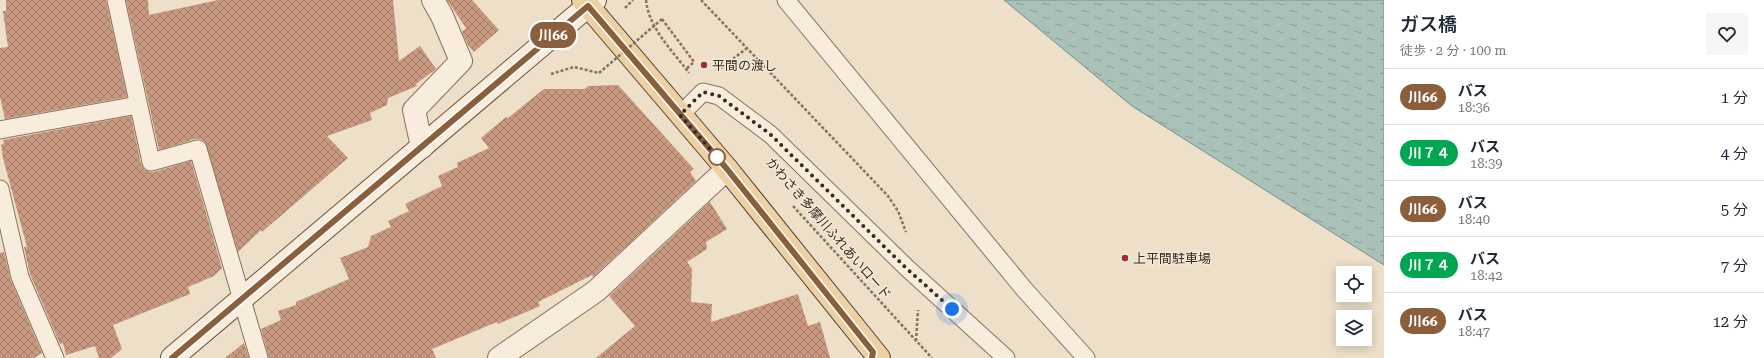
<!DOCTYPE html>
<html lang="ja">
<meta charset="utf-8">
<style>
:root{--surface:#fff;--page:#f6f6f7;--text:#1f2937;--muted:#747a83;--line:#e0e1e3}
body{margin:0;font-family:"Roboto Serif","Noto Sans JP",serif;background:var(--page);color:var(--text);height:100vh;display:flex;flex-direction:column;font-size:15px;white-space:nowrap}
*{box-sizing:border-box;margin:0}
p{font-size:13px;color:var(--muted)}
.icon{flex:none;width:22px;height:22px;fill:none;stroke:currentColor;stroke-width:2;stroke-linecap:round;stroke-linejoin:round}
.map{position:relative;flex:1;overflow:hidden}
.sheet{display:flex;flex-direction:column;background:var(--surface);width:380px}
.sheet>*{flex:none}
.badge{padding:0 8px;border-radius:13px;font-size:14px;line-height:26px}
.tools{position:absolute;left:1336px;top:266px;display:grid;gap:8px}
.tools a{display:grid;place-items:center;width:36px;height:36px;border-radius:0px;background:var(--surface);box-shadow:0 2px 10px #0003;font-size:20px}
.you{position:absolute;width:20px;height:20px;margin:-10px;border:3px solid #fff;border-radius:50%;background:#1a73e8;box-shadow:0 0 0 6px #1a73e833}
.map>.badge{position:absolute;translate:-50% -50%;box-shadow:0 0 0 2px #fff}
.round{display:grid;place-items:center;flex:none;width:42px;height:42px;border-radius:0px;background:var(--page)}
.overview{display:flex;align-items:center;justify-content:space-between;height:68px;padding:0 16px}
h1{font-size:19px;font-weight:600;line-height:30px}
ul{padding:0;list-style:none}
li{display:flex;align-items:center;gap:12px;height:56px;padding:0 16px;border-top:1px solid var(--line)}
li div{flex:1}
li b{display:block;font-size:15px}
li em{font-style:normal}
li .badge{min-width:44px;font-weight:700;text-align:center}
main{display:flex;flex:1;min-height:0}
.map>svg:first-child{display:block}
.water{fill:url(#water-ripples);stroke:#708f85}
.building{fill:url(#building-cross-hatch)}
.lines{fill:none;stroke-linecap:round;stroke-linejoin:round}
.lane-casing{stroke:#88715e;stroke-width:19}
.street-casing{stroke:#88715e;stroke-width:24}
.secondary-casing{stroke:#6a5241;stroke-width:24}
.primary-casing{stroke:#564032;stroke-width:24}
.path{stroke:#88715e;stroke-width:2.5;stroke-dasharray:3 2;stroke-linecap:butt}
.lane{stroke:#f8eddc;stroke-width:17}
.street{stroke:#f8eddc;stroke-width:22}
.secondary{stroke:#f8eddc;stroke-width:22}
.primary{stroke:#edd0a3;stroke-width:22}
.path-bridge{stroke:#88715e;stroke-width:2.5;stroke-dasharray:3 2;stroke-linecap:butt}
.line-casing{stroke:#fff;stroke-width:9}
.line{stroke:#8b5e3c;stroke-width:6}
.walk{stroke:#392b21;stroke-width:4;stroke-dasharray:0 7.2}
.poi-dot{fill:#94313a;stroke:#f4ead8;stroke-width:1.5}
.stop-dot{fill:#fff;stroke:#8b5e3c;stroke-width:2}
.labels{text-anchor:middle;stroke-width:3;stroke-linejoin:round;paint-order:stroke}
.poi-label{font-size:13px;fill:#392b21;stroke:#f4ead8;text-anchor:start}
.street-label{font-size:13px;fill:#392b21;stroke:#f4ead8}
</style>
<main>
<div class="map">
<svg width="1384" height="358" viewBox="0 0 1384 358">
<defs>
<pattern id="water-ripples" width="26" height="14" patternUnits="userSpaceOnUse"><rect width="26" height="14" fill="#a9c1b8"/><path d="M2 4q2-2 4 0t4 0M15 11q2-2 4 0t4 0" fill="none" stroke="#8b9d95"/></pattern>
<pattern id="building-cross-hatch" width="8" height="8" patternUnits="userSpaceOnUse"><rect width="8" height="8" fill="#c99880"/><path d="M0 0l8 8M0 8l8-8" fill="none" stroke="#a47c68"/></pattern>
</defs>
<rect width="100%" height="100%" fill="#eddfc8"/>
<path class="water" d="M1004,0H1384V265L1132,106Z"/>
<path class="building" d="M6,0H106L127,97L5,119L0,97V48L8,47L3,11H6Z
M126,0H148L149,15L218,0H393L399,61L420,46L436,69L416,84L417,86L388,98L387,105L370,113L372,120L327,136L348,158L262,232L261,230L238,252L205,142L201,139H195L159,150Z
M447,0H472L499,30L474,52L468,45L462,32L466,28Z
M618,85L694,169L690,172L696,181L593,277L592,275L538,302L540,306L498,324L497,322L432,349L436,358H269L261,329L281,320L278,311L296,305V302L349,279L340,258L368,247L371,236L391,227L388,221L409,211L405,204L442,186L438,176L458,167L457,163L489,148L481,138L506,117L508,118L544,89H585L588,86Z
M131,116L141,164L144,169L149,172H154L191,161L222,268L214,276L188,287L190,294L113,325L122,349L111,358H99L95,346L66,355L63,343L60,344L30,274L24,247H27L3,158L1,145L4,143L3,140Z
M710,202L727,229L706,242L707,249L687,262L692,269L691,302L712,304L711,322L798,294L808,326L820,322L830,358H596L635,326L609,296Z
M4,252L11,281L42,353L34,358H0V253Z
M244,343L249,358H225Z"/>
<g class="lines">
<g class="lane-casing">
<path id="lane" d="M116,0L151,162L198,149L259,358
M786,0L1024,289L1086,358
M680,115L703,92L719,96L770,134L907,268L1006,358
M0,130L138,105
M0,189L20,277L55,358"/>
</g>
<g class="street-casing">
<path id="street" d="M422,147L414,110L461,61L442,16L433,0
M499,358L596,291L727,169"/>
</g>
<g class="secondary-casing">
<path id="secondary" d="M172,358L595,0"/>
</g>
<g class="primary-casing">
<path id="primary" d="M583,0L727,169L879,358"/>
</g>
<path class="path" d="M646,0C649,29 673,51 689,73
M701,0L888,196L898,211L906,232
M625,8L633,0
M662,19L694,62L686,69
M717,71L746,49
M551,74L574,67L599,73
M793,206L932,358
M916,341L918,310"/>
<use href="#lane" class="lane"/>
<use href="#street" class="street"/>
<use href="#secondary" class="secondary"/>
<use href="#primary" class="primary"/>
<path class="path-bridge" d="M599,73L662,19"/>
</g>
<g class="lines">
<g class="line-casing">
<path id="line" d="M172,358L588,6L727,169L873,352L872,358"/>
</g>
<use href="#line" class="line"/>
<path class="walk" d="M717,157L718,158L680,115L703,92L719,96L770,134L906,268L952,309"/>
</g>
<g class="poi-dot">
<circle cx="704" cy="65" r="4"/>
<circle cx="1125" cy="258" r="4"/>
</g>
<circle class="stop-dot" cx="717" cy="157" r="8"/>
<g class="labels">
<g class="poi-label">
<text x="712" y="70">平間の渡し</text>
<text x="1133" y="263">上平間駐車場</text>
</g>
<g class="street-label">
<text transform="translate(829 228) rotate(49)" y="5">かわさき多摩川ふれあいロード</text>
</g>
</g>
</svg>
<div class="tools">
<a><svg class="icon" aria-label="locate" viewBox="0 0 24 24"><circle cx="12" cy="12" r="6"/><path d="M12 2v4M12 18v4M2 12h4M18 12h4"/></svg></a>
<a><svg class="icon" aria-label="layers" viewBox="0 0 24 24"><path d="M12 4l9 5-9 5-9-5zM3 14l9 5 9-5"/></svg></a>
</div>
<div class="you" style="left:952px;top:309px"></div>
<b class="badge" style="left:553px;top:35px;background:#8b5e3c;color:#fff">川66</b>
</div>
<section class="sheet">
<div class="overview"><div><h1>ガス橋</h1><p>徒歩 · 2 分 · 100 m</p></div><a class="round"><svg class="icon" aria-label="heart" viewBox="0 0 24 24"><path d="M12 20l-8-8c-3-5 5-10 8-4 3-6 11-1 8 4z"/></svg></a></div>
<ul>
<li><span class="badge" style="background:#8b5e3c;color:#fff">川66</span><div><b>バス</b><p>18:36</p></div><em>1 分</em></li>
<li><span class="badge" style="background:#00a651;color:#fff">川７４</span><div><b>バス</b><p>18:39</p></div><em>4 分</em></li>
<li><span class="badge" style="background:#8b5e3c;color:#fff">川66</span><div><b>バス</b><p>18:40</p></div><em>5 分</em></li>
<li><span class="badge" style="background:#00a651;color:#fff">川７４</span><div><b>バス</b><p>18:42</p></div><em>7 分</em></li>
<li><span class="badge" style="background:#8b5e3c;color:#fff">川66</span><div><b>バス</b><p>18:47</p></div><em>12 分</em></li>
</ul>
</section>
</main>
